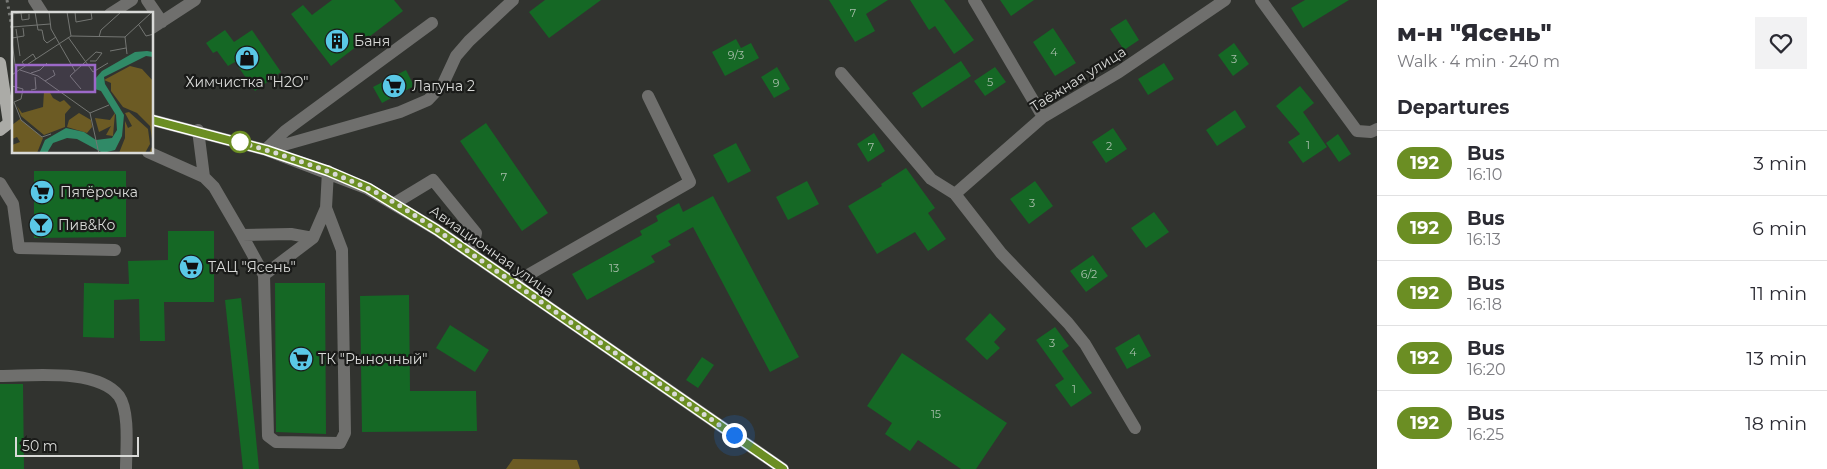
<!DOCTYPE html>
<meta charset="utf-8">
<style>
:root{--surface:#fff;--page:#f2f2f3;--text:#2b2b33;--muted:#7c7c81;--line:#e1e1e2}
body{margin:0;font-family:Montserrat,sans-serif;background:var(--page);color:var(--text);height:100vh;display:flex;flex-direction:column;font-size:19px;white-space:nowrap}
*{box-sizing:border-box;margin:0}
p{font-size:16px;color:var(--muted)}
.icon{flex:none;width:28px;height:28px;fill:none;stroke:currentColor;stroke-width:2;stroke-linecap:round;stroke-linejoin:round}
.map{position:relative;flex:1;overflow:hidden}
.details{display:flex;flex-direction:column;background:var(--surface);width:450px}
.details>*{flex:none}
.badge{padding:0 10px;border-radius:16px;font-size:18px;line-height:32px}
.scale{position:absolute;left:15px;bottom:12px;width:124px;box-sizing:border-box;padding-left:5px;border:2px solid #d9dad8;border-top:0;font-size:14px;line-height:18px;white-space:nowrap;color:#d9dad8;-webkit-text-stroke:4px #1a1b19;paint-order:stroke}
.you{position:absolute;width:25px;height:25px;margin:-12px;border:4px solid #fff;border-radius:50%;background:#1a73e8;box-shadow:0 0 0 8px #1a73e833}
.map>.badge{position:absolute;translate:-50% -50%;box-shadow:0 0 0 2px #fff}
h2{padding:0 20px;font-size:19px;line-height:45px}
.round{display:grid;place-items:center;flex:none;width:52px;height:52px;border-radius:0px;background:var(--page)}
.overview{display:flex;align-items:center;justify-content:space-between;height:85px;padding:0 20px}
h1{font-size:24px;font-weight:800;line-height:38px}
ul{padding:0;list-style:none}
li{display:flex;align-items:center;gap:15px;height:65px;padding:0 20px;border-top:1px solid var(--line)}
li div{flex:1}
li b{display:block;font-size:19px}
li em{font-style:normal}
li .badge{min-width:55px;font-weight:700;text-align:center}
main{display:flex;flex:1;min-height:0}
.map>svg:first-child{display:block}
.green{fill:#6c5b24}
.building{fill:#156825}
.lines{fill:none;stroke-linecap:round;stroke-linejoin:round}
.path{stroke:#797b78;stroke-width:3;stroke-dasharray:2.5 4;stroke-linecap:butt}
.minor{stroke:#6f6f6d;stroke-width:12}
.major{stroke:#ababa7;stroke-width:12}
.line-casing{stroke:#fff;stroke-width:11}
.line{stroke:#6b8e23;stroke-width:8}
.walk{stroke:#d9dad8;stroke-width:5;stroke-dasharray:0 9}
.stop-dot{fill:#fff;stroke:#6b8e23;stroke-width:2.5}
.labels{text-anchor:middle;stroke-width:4.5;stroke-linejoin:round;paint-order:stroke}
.number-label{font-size:11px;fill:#a8beab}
.poi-label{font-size:14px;fill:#d9dad8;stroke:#1a1b19;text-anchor:start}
.street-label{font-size:14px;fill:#d9dad8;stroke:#1a1b19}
.inset-road{fill:none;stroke:#747673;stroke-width:1}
.view{fill:#9c69c8;fill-opacity:0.15;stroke:#9c69c8;stroke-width:2.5}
.inset-edge{fill:none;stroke:#d9dad8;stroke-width:2.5}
</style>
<main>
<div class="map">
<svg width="1377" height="469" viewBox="0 0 1377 469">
<rect width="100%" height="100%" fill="#31332f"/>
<path class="green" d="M513,459L577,460L580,469H506Z"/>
<path class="building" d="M332,0H394L403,11L331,66L291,14L303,5L312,15Z
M545,0H601L549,38L529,12Z
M829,0H888L866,14L875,31L855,42Z
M910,0H944L974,40L954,54L935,26L929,30Z
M1000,0H1034L1011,16Z
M1305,0H1349L1303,28L1291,8Z
M1126,19L1139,40L1124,50L1110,29Z
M1053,28L1076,63L1055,76L1033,42Z
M225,30L234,42L252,30L281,72L255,91L235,62L228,66L217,51L213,53L206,43Z
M736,39L741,48L751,43L759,58L725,76L712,52Z
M1234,43L1249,64L1233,76L1218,55Z
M961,61L971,76L922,108L912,93Z
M1164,63L1174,79L1148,95L1138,79Z
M777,67L790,89L774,98L761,77Z
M995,67L1006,82L985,96L974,81Z
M406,70L414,86L382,103L373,87Z
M1300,86L1314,103L1303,112L1327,147L1303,163L1288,142L1300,134L1276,106Z
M1235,110L1246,127L1217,146L1206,130Z
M486,123L548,213L522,231L460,141Z
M1113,128L1127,149L1106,163L1092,142Z
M874,133L885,151L868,162L857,144Z
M1338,134L1351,154L1339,162L1326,143Z
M736,143L751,171L728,183L713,155Z
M906,168L935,208L928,213L946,239L928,251L915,232L877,254L848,206L882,186L881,184Z
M34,171H126V237L34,238Z
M807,181L819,204L788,220L776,197Z
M1035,181L1053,206L1029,224L1010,199Z
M713,196L799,357L770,372L693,227L668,241L671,245L651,256L655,262L587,300L572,274L642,235L640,231L658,221L656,216L679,203L683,212Z
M1154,212L1169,232L1146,248L1131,228Z
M168,231H214V302H164L165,341H140L139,299L114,300V338L83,337L84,283L129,284L128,261L168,260Z
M1093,255L1108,276L1086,292L1070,271Z
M275,283H325L326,434L276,432Z
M409,295L410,391H476L477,431L362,432L360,296Z
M241,298L255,428L259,469H243L225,300Z
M990,313L1006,329L994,342L1000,348L987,360L965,339Z
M450,325L489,350L475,372L436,348Z
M1055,327L1069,346L1062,351L1092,393L1071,407L1055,385L1064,379L1036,340Z
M1139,334L1151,356L1127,369L1115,348Z
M902,353L1007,423L976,469H961L918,440L910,451L885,434L892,423L867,406Z
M702,357L714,365L698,388L686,380Z
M0,384H23L24,469H0Z"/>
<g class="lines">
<path class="path" d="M7,0L14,39"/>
<path class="minor" d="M34,0L43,14
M147,0L162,22
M974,0L1043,117
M1261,0L1357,131L1371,132L1377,129
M110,14L132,0
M152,28L195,0
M841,73L931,179L955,194
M152,120L266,150L368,189L437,230L783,469
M198,130L204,177
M267,148L285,131L432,23
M266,150L400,112L428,100L443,84L456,56L469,41L513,0
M148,152L204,177L214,187L242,235L291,234L313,238
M0,183L13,204L19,248L115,250
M395,203L433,180L476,233L472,254
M242,235L264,275L268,436L276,442L340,443L345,433L342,250L326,208
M264,275L313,238L326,208L328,171
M514,283L690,182L648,96
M0,376C32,376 97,368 119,396C130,412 126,450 126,469
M1135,428L1085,344L1068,323L1001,253L955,194L1043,117L1119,72L1225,0"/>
<path class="major" d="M0,63L9,123L0,130"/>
</g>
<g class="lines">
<g class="line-casing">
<path id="line" d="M152,120L266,150L328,171L368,188L437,230L783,469"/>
</g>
<use href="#line" class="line"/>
<path class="walk" d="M240,142L232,140C278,153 324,168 367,188C391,199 414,215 437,230L734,435"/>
</g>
<defs>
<g id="building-disc" transform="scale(1.25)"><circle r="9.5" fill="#5ac8e6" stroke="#1a1b19"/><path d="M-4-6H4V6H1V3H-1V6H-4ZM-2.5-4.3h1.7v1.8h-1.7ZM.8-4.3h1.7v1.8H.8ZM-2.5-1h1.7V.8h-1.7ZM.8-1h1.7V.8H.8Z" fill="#111"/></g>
<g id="shop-disc" transform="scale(1.25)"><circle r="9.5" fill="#5ac8e6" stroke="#1a1b19"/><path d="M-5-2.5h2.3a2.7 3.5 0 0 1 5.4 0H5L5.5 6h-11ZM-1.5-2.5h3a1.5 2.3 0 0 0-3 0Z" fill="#111"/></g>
<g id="supermarket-disc" transform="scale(1.25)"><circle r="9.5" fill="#5ac8e6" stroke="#1a1b19"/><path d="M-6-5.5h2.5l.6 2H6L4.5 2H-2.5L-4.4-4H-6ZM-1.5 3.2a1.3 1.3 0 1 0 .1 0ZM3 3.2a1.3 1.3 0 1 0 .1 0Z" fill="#111"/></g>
<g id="bar-disc" transform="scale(1.25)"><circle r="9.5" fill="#5ac8e6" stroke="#1a1b19"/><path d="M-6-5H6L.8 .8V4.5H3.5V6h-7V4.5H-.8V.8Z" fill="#111"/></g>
</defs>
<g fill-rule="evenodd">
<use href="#building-disc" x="337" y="41"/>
<use href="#shop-disc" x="247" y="58"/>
<use href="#supermarket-disc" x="394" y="86"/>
<use href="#supermarket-disc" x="42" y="192"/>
<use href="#bar-disc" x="41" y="225"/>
<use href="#supermarket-disc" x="191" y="267"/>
<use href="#supermarket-disc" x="301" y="359"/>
</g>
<circle class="stop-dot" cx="240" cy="142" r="10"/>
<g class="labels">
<g class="number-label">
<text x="853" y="17">7</text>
<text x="1054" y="56">4</text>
<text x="736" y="59">9/3</text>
<text x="1234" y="63">3</text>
<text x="990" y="86">5</text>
<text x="776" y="87">9</text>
<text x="1308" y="149">1</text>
<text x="1109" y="150">2</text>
<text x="871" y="151">7</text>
<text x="504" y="181">7</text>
<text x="1032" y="207">3</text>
<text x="614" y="272">13</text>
<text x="1089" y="278">6/2</text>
<text x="1052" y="347">3</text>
<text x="1133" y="356">4</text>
<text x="1074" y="393">1</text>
<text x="936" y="418">15</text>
</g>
<g class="poi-label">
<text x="354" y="46">Баня</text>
<text x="247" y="87" text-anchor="middle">Химчистка "H2O"</text>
<text x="412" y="91">Лагуна 2</text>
<text x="60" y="197">Пятёрочка</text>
<text x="58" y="230">Пив&amp;Ко</text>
<text x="208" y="272">ТАЦ "Ясень"</text>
<text x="318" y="364">ТК "Рыночный"</text>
</g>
<g class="street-label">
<text transform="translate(1078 79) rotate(-32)" y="5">Таёжная улица</text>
<text transform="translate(492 251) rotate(35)" y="5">Авиационная улица</text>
</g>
</g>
<g transform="translate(12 12)">
<rect width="141" height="141" fill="#31332f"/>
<path d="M118,54L130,57L141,69V141H137L141,133L138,114L125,101L111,95L99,79V71L92,68ZM37,79L41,86L48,90L52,88L59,95L53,102V115L32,123L9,104L5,94L10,101L31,95L32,80ZM117,100L136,117L138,132L133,141H107L113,126V109L116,116L120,114L113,101ZM67,101L79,108L80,115L75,121L55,115L57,108ZM103,101L101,124L94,123L99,114L87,120L83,106L98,108ZM8,107L31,126L25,141H0V133L8,130L5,125L0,127V113Z" fill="#6c5b24"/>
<path d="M135,39L141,40V45L134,44L92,65L93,72L112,103L110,124L103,138L91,141L65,127L55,126L41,131L35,141L27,142L33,128L54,116L72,120L84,128L100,126L105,118L104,103L89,79L83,77V67L90,59L123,40Z" fill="#308a67"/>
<path class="inset-road" d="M23,0L26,18H30L32,28L35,31L44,25M37,0L39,17L63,59M55,0L59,24M63,0L64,10L80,7L79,0M9,1L10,8L17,7V2M0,2L18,0M127,13L134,24L142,22M0,15L38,12M4,17L8,44M56,25L81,60L96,51M87,25L89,18L109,0M113,25L115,42M0,26L12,24L11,16M0,29L4,60L0,63M98,39L114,36M13,54L10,50L21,42L24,47M8,58L26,64L78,101L87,142M4,60L59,24L113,25L140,0M19,61L28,58L35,51M33,69L43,63L41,58M0,74L11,77L9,87L2,90L9,108L30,125L39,122M69,77L58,64L84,40L90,41L84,49H78M19,78L24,77L23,65M78,101L97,93"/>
<path class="view" d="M4,53H83V80H4Z"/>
<rect width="141" height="141" class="inset-edge"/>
</g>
</svg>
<div class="scale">50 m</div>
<div class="you" style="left:734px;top:435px"></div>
</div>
<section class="details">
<div class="overview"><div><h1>м-н &quot;Ясень&quot;</h1><p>Walk · 4 min · 240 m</p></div><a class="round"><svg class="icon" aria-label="heart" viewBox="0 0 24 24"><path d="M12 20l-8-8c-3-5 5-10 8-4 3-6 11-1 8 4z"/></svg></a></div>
<h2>Departures</h2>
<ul>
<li><span class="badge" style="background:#6b8e23;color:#fff">192</span><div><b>Bus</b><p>16:10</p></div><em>3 min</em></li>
<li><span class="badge" style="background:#6b8e23;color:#fff">192</span><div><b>Bus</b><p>16:13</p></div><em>6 min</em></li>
<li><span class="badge" style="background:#6b8e23;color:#fff">192</span><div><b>Bus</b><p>16:18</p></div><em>11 min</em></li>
<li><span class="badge" style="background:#6b8e23;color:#fff">192</span><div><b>Bus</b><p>16:20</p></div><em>13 min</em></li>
<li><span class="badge" style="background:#6b8e23;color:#fff">192</span><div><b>Bus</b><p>16:25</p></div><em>18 min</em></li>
</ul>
</section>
</main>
